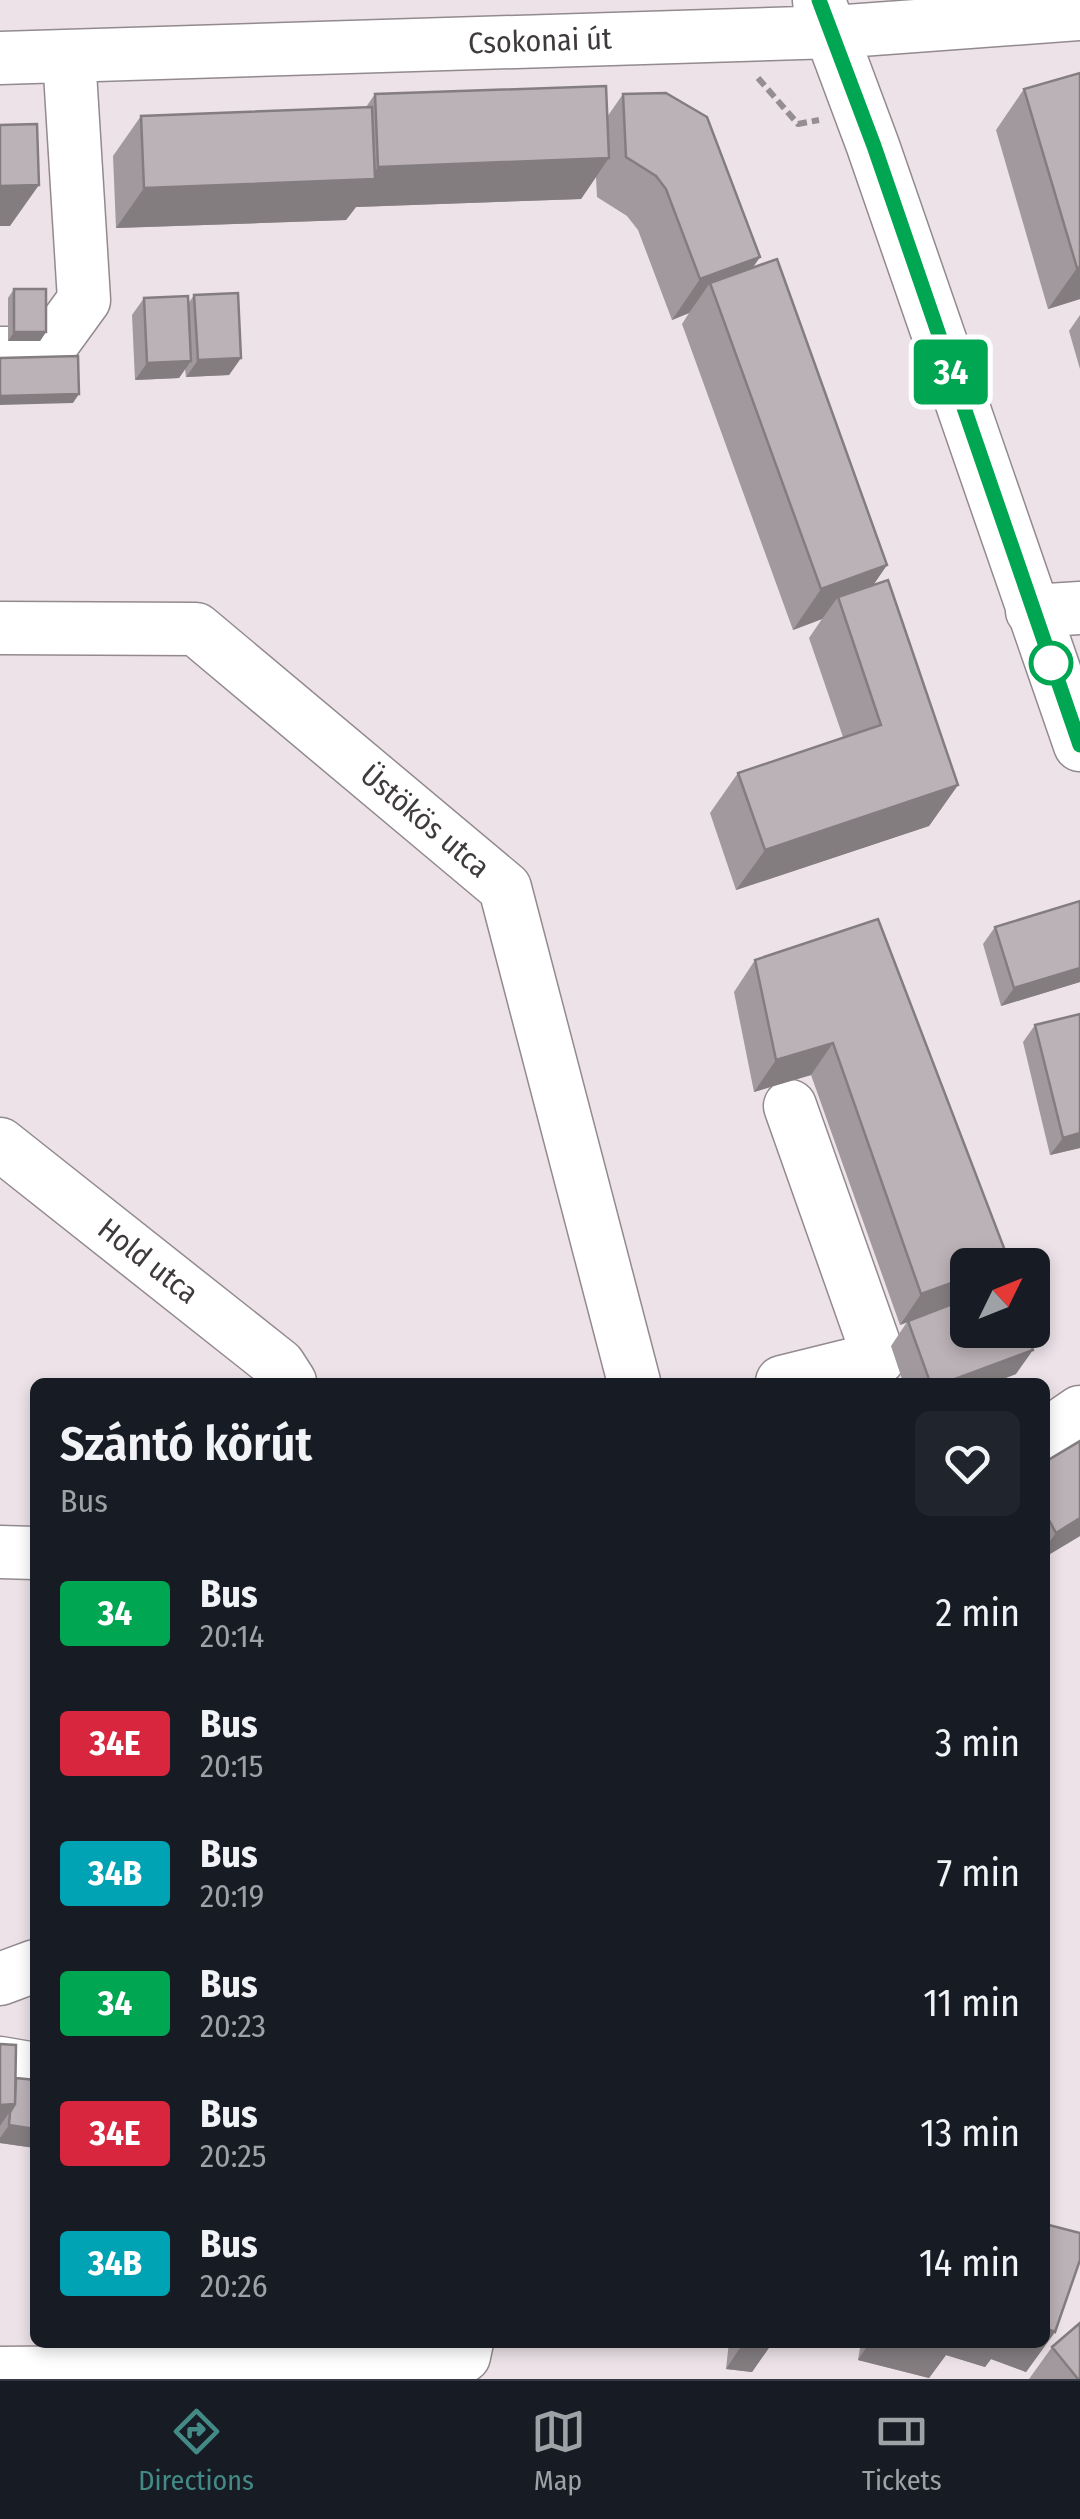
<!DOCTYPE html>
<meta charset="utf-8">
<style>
:root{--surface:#171b24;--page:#20242c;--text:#f1f3f6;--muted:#9ea1a6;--line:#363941;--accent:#438a87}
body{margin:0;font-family:"Fira Sans Condensed",sans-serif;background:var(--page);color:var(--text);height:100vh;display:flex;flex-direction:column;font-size:38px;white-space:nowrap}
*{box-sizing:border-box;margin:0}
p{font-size:32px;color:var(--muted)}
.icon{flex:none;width:55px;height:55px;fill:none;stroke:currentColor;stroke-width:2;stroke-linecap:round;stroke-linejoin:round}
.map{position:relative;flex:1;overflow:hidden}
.side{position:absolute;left:30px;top:1378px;width:1020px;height:970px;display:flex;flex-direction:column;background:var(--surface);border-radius:15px;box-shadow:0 5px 15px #0003}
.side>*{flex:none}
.badge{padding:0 20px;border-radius:8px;font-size:35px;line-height:65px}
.needle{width:65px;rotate:47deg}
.buttons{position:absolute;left:950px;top:1248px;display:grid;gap:20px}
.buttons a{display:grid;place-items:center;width:100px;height:100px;border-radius:15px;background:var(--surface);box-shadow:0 5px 15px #0003;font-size:50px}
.map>.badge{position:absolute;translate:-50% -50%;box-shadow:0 0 0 5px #fff}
.round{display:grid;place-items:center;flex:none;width:105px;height:105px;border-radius:15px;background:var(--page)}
.summary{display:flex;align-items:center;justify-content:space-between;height:170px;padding:0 30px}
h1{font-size:48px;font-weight:600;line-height:75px}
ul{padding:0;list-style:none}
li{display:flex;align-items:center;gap:30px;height:130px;padding:0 30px}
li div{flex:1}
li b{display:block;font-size:38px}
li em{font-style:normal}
li .badge{min-width:110px;font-weight:700;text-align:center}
.tabs{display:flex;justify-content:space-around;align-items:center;height:140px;border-top:2px solid var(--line);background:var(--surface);font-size:28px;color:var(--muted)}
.tabs a{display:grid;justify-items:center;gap:5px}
.tabs .on{color:var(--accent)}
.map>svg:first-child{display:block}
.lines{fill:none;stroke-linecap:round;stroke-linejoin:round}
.minor-casing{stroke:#928a8f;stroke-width:55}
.path{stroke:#948d91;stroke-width:6;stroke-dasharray:10 5;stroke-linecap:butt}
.minor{stroke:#fff;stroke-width:52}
.wall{fill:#a1999d}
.shaded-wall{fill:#837d80}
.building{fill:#bbb2b7;stroke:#837d80;stroke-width:2.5}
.line-casing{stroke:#fff;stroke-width:22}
.line{stroke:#00a651;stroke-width:15}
.stop-dot{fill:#fff;stroke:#00a651;stroke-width:5}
.labels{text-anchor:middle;stroke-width:9;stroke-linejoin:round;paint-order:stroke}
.street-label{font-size:30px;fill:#3f3b3d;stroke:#fff}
</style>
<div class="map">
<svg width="1080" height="2379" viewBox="0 0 1080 2379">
<rect width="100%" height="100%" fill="#ece2e8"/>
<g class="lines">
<g class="minor-casing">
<path id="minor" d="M819,1L873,146L1080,745
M0,58L833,32L1080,14
M0,353H36L52,344L84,300L69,56
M1032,611L1080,608
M0,628L196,629L505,888L634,1382
M0,1144L279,1365L290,1382
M782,1382L879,1358L790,1106
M1045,1436L1080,1412
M0,1552L35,1553
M0,1979L35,1966
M0,2063L35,2069
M0,2373L446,2369L464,2356L467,2342"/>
</g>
<path class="path" d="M758,78L798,124L819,120"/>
<use href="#minor" class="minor"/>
</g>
<path class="wall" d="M1080,73V299L1048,309L996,130L1024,89Z
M375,94L607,117L623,94L760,257L752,268L887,565L873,585L958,785L929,826L736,890L710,813L738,773L843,737L809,638L822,619L793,630L682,324L689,313L672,320L638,230L627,216L597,197L596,177L581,199L356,207L346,220L116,228L113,156L141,116L366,107Z
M14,289L46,332L40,341H8V298Z
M194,295L241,358L229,375L186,377L185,369L179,378L135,380L132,315L144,298L188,304Z
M1080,315V369L1069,331Z
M1080,901V982L1001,1006L983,944L995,927Z
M878,919L1009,1261L1007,1265H968L1016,1374L995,1382H903L891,1346L907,1322L900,1325L811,1075L754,1092L734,992L755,960Z
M1080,1014V1148L1050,1155L1023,1042L1035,1025Z
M1045,1462L1080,1536L1045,1557Z
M0,2044L16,2078L35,2080V2148L0,2143Z
M1055,2332L1026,2372L991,2359L985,2367L946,2355L929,2378L858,2360L861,2342H1045Z
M729,2342H773L752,2372L726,2369Z
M1052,2347L1080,2379H1029Z"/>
<path class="shaded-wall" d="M609,158L581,199L356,207L346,220L116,228L144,188L369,180L378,167Z
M39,185L10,226H0V186Z
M760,257L732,298L710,283L689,313L672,320L700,279Z
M1080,267V299L1048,309L1077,268Z
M14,332H46L40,341H8Z
M241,358L229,375L186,377L198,360Z
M191,361L179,378L135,380L147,363Z
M79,394L73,403L0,405V396Z
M887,565L859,606L838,597L822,619L793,630L821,589Z
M958,785L929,826L736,890L765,850Z
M1080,968V982L1001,1006L1014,988Z
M833,1043L811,1075L754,1092L776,1060Z
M1080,1133V1148L1050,1155L1063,1138Z
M968,1277V1300L900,1325L921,1294Z
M1033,1350L1016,1374L995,1382H947Z
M1080,1518V1536L1045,1557V1548L1056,1533Z
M15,2104L0,2126V2105Z
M9,2125L35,2129V2148L0,2143V2138Z
M1045,2328L1055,2332L1026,2372L991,2359L985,2367L946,2355L929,2378L858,2360L870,2342H1045Z
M744,2342H773L752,2372L726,2369Z"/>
<path class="building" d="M1080,73V267L1077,268L1024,89Z
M606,86L609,158L378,167L375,94Z
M666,93L707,117L760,257L700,279L666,189L656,176L626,157L623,94Z
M372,107L375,179L144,188L141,116Z
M37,124L39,185L0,186V125Z
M777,259L887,565L821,589L710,283Z
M14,289H46V332H14Z
M238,293L241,358L198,360L194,295Z
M188,296L191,361L147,363L144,298Z
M78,356L79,394L0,396V358Z
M888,580L958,785L765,850L738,773L881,725L838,597Z
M1080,901V968L1014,988L995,927Z
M878,919L1009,1261L1000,1265H968V1277L921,1294L833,1043L776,1060L755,960Z
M1080,1014V1133L1063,1138L1035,1025Z
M968,1298V1330H1026L1033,1350L947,1382H930L908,1321Z
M1080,1441V1518L1056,1533L1049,1520L1045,1522V1462Z
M0,2044L16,2045L15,2104L0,2105Z
M16,2078L35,2080V2129L9,2125L10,2112L15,2104Z
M1045,2224L1080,2233V2260L1055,2332L1045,2328Z
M1080,2323V2379H1078L1052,2347Z"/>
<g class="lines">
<g class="line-casing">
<path id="line" d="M819,0L874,146L1080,745"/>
</g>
<use href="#line" class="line"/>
</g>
<circle class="stop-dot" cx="1051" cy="663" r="20"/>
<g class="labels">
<g class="street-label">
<text transform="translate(540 41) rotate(-2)" y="10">Csokonai út</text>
<text transform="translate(425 821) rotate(40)" y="10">Üstökös utca</text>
<text transform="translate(148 1261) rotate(38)" y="10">Hold utca</text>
</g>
</g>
</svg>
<div class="buttons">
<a><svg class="needle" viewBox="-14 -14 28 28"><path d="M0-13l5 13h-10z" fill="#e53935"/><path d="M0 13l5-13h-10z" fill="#9ea1a6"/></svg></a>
</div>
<b class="badge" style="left:951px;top:372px;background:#00a651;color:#fff">34</b>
<section class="side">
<div class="summary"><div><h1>Szántó körút</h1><p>Bus</p></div><a class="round"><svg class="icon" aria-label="heart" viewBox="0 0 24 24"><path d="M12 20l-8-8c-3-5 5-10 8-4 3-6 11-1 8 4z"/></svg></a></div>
<ul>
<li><span class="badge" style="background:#00a651;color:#fff">34</span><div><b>Bus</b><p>20:14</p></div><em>2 min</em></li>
<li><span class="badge" style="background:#d7263d;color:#fff">34E</span><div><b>Bus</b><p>20:15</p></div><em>3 min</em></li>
<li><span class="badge" style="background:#00a3b4;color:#fff">34B</span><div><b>Bus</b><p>20:19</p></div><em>7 min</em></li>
<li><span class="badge" style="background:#00a651;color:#fff">34</span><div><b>Bus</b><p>20:23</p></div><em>11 min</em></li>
<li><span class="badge" style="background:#d7263d;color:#fff">34E</span><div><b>Bus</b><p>20:25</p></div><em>13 min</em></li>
<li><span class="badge" style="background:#00a3b4;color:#fff">34B</span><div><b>Bus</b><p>20:26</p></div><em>14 min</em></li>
</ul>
</section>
</div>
<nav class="tabs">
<a class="on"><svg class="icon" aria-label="directions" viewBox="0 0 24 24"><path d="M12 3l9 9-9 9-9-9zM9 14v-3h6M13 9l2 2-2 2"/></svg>Directions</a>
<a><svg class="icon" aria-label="map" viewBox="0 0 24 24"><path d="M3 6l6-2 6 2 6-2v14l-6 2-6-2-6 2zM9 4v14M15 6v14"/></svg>Map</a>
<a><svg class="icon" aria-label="tickets" viewBox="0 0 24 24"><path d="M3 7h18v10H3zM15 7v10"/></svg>Tickets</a>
</nav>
